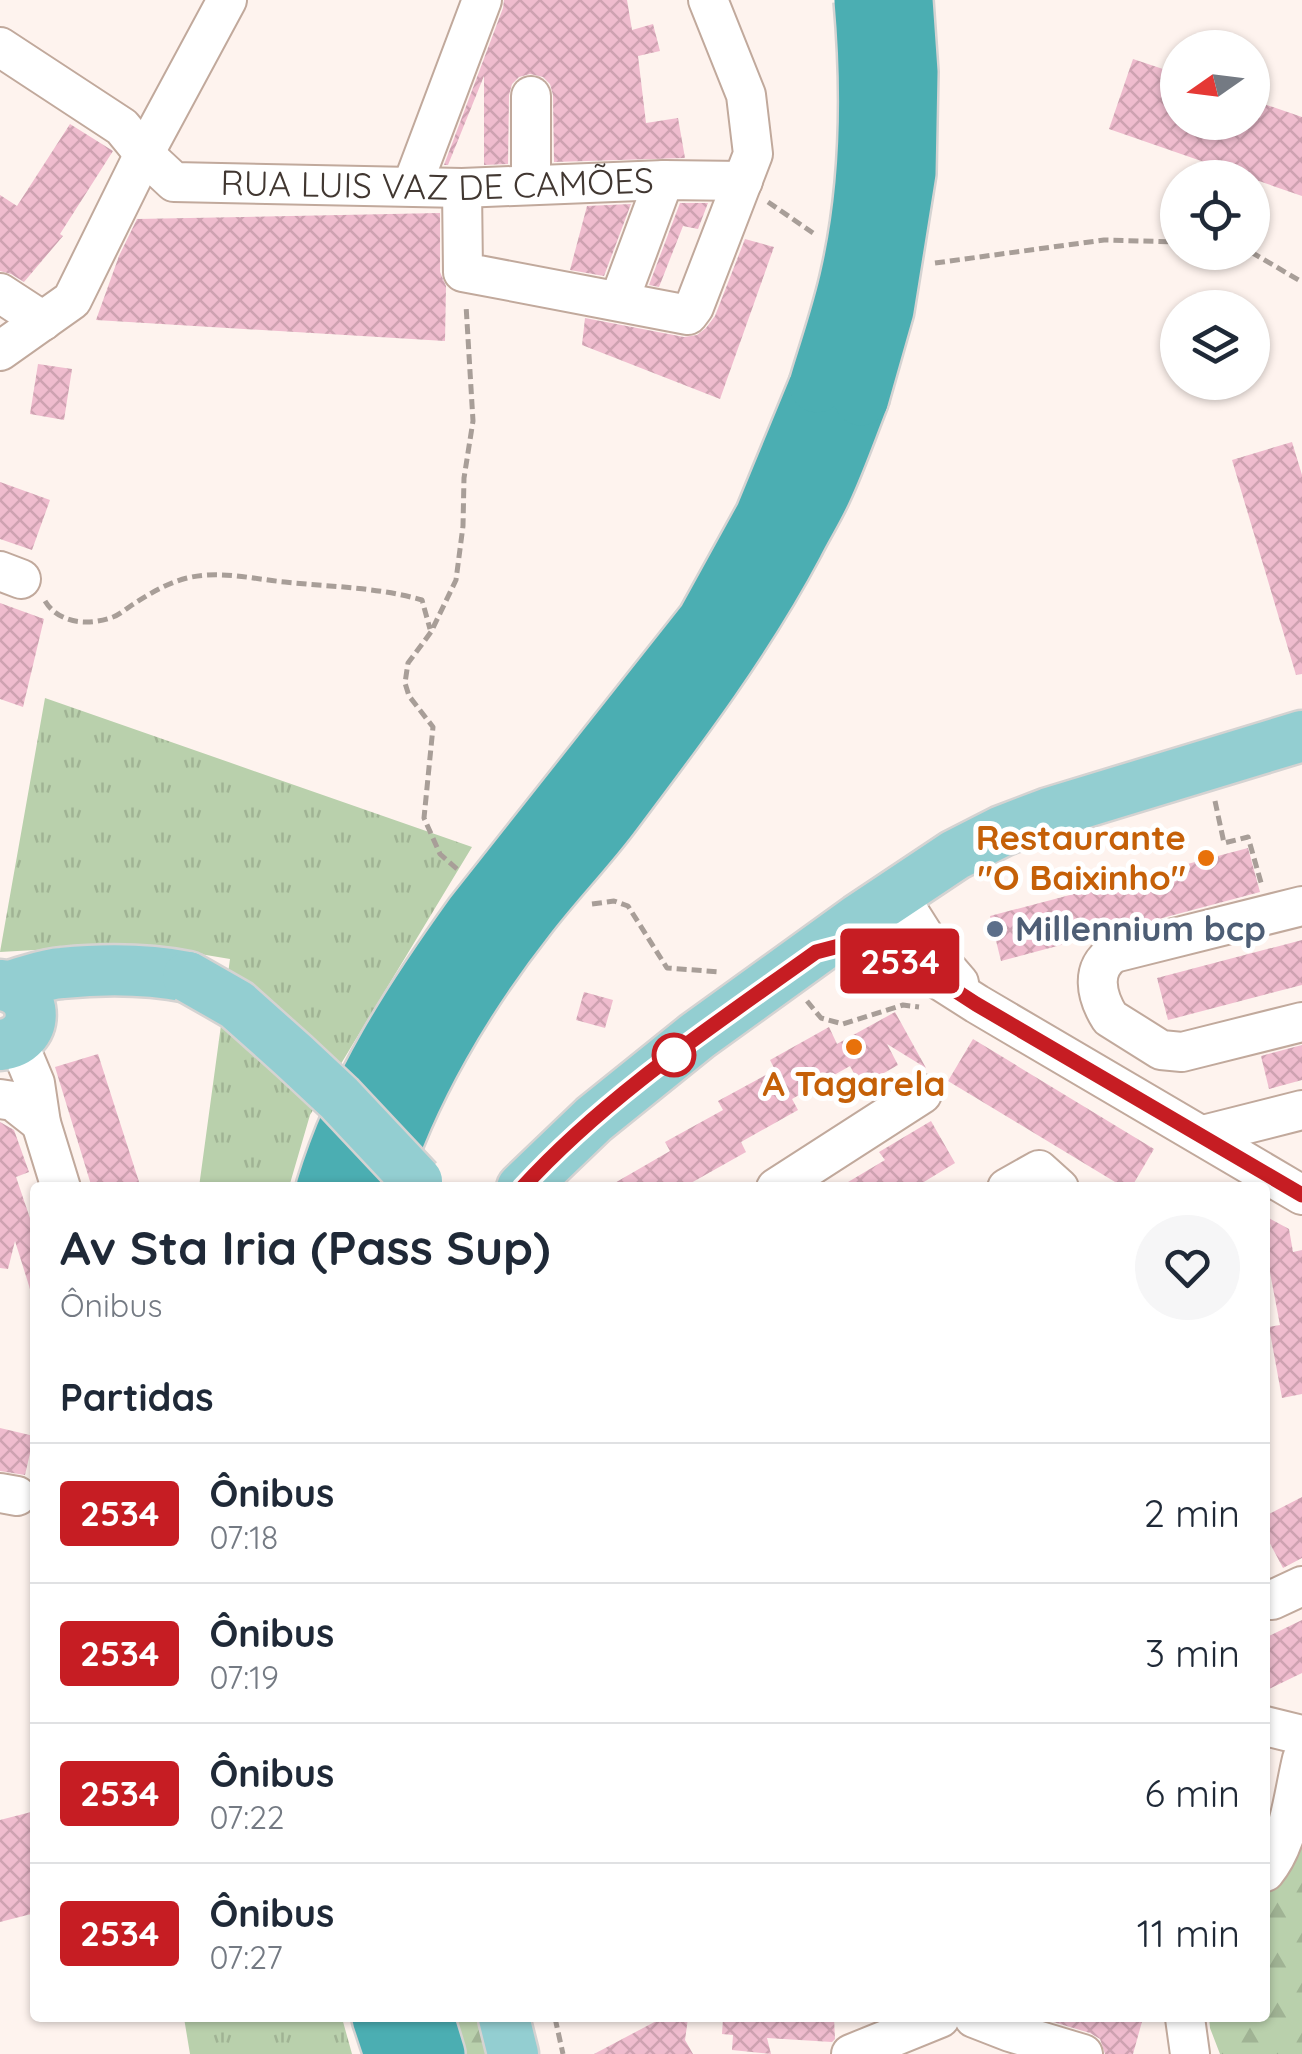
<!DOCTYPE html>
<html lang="pt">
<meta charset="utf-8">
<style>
:root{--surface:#fff;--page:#f6f6f7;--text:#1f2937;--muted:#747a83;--line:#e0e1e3}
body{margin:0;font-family:Quicksand,sans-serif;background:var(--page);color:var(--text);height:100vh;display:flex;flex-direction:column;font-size:38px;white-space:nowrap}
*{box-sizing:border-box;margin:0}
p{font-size:32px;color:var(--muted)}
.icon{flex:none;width:55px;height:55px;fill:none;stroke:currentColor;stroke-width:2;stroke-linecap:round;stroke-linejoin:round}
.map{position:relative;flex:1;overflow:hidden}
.side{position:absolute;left:30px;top:1182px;width:1240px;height:840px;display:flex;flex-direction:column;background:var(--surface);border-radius:10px;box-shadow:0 2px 8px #0004}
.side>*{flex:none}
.badge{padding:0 20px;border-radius:8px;font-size:35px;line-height:65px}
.needle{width:65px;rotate:256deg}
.tools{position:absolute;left:1160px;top:30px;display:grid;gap:20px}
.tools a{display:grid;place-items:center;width:110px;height:110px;border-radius:50%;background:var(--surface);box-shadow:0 2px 8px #0004;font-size:50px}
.map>.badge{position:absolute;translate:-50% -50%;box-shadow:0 0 0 5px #fff}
h2{padding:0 30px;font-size:38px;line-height:90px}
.round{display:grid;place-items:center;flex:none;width:105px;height:105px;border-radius:52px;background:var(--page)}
.overview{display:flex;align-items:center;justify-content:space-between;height:170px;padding:0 30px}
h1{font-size:48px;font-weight:800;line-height:75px}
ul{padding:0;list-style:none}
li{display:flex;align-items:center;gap:30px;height:140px;padding:0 30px;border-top:2px solid var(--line)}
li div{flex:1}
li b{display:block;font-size:38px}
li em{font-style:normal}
li .badge{min-width:110px;font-weight:700;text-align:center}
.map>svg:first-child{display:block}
.grass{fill:url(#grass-tufts)}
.forest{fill:url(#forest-firs)}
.building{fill:url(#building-cross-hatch)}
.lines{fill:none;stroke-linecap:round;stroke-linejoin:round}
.minor-casing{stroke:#c1a99c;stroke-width:42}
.major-casing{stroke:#d5d3d2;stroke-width:55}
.highway-casing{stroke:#d5d3d2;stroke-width:60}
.path{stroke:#a89e98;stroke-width:5;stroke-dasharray:10 5;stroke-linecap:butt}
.minor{stroke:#fff;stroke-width:38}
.major{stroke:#93ced1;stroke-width:50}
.highway{stroke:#4baeb2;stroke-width:55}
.major-bridge-casing{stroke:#d5d3d2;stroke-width:55;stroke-linecap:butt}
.highway-bridge-casing{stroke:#d5d3d2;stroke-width:60;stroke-linecap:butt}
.major-bridge{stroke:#93ced1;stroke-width:50}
.highway-bridge{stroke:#4baeb2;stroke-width:55}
.line-casing{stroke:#fff;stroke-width:22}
.line{stroke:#c61d23;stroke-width:15}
.food-dot{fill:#e8710a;stroke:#fff;stroke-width:4}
.service-dot{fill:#5c6f8a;stroke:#fff;stroke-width:4}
.stop-dot{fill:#fff;stroke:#c61d23;stroke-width:5}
.labels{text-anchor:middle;stroke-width:10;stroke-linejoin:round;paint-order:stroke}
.street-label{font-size:35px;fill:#413731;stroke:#fff}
.food-label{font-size:35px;font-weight:bold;fill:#c56008;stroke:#fff;text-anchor:end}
.service-label{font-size:35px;font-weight:bold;fill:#4e5e75;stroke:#fff;text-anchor:start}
</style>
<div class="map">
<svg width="1302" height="2054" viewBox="0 0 1302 2054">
<defs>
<pattern id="grass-tufts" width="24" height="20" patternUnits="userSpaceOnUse" patternTransform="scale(2.5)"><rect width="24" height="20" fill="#b9d0ac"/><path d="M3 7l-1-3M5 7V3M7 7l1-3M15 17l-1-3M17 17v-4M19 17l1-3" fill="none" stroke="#a0b394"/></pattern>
<pattern id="forest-firs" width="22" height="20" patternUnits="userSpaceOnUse" patternTransform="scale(2.5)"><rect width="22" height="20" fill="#b9d0ac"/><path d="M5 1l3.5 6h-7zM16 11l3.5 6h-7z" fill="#a0b394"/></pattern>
<pattern id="building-cross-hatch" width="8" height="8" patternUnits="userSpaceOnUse" patternTransform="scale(2.5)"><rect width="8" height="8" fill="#efbcce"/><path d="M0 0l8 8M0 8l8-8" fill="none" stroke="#cea2b1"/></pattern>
</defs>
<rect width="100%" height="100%" fill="#fef3ee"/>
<path class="grass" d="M45,698L472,847L310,1115L289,1187H199L230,959L140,944L0,952Z
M184,2018H342L352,2054H190Z"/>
<path class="forest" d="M1302,1841V2054H1220L1210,2028L1209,2018H1265V1893L1299,1852Z
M453,2018H482L491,2054H462Z"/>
<path class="building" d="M504,0H627L632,30L653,24L660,51L638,56L646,123L678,118L685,158L554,162L553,95L550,84L543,77L530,74L519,77L512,84L509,95L508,164L484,165V76L448,165H444L503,8Z
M1133,59L1178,74V122H1252V100L1302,117V196L1109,129Z
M70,124L113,151L60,234L63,236L24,282L11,274L0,271V195L17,206Z
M680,203H708L698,229L683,226L659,287L649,285Z
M631,204L604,276L570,270L587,206Z
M440,213V272L446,286L445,341L96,320L119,256L137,219Z
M745,239L774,247L720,399L582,345L585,318L684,337L697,335L706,328L715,316Z
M38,364L72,369L64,420L30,414Z
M1292,442L1302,475V674L1296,675L1232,460Z
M0,482L50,500L32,550L0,539Z
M0,603L44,619L23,707L0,699Z
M1248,848L1260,892L1001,961L990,916Z
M1302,940V985L1168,1020L1157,978Z
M584,992L613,1000L605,1028L576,1020Z
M895,1012L926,1068L887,1044L898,1065L861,1086L850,1066L792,1099L798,1110L741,1142L746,1152L682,1188H606L670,1151L665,1142L723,1110L718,1101L775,1070L770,1060L829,1027L837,1044Z
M973,1039L1154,1149L1131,1188H1125L948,1081Z
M1302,1045V1080L1269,1089L1261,1056Z
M98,1054L113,1101L141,1188H92L55,1067Z
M931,1121L955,1163L914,1188H838L885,1160L879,1152Z
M0,1122L14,1130L29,1172L16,1177L35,1233V1288L30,1289L15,1241L8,1269L0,1268Z
M1265,1216L1289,1229L1293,1252L1302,1250V1394L1282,1398L1269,1327L1280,1325L1267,1257H1265Z
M0,1428L34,1436L25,1475L0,1471Z
M1302,1497V1558L1283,1568L1265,1534V1516Z
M1302,1620V1673L1265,1691V1638Z
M35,1811V1913L0,1922V1820Z
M662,2018H688L685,2040L693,2054H594Z
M723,2018H834L835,2039L832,2042L767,2038L771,2054L732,2050L733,2035L722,2034Z
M1040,2018H1143L1133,2054H1105L1100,2039L1090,2033Z"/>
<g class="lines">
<g class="minor-casing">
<g id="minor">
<path id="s1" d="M0,47L122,127L144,154L174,182L462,188L664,180L743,181"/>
<path d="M531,96V185"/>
<path d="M412,186L482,0"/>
<path d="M462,188L463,272L688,315L694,307L753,154L746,95L708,0"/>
<path d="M0,293L43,321"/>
<path d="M619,301L664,180"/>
<path d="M0,351L72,300L144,154L227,0"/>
<path d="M0,571L21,579"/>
<path d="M1302,906L1114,953C1090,968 1096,996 1110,1018L1161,1050L1182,1052L1302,1022"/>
<path d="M890,922L889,899L907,909L940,961L959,983"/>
<path d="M815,952L839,946L869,948L922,969L977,1004L1302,1195"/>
<path d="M17,1040L35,1083L41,1123L61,1188"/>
<path d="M0,1099L13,1101L41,1123"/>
<path d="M1203,1135L1302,1110"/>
<path d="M776,1188L922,1094"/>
<path d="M1007,1188L1039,1170L1059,1188"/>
<path d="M0,1493L17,1496"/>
<path d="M1265,1600H1272L1302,1586"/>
<path d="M1265,1726L1302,1735"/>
<path d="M1265,1872C1290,1842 1293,1796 1302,1759"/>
<path d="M974,2018L1010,2032L1083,2054"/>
<path d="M1185,2018L1190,2054"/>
<path d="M851,2054L940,2018"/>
</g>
</g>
<g class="major-casing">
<path id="major" d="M0,985C41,989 41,1041 0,1045
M9,986C26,982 44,974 62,973C103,969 147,969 188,977
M522,1188L594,1119L697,1036L859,919L955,855L1002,831L1049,813L1302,736
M504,2018L513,2054"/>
</g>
<g class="highway-casing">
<path id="highway" d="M324,1188C355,1086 412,999 473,914L705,621L763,516L817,385
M379,1188C409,1091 466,996 528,917C554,883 584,852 610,818C677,729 744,641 796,543C805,525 816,508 824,490C838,460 849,428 861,398
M380,2018L392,2054
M426,2018L437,2054"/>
</g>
<path class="path" d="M768,202L813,233
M1251,252L1302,282
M935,263L1104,240L1178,242
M45,601C59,624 89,626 113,617C119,615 126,609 132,605C149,594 167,583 187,578C220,570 252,579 285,582C331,587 377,587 422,600L430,629
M1215,801L1224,843L1248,837L1262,886
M457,869L440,854L424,818L433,727L409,696L405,683L408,663L431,632L456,580L463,526L464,478L473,421L466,305
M592,904L614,901L628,906L667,968L720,972
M807,1001L821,1018L843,1024L903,1005L919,1007
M555,2018L563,2054"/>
<use href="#minor" class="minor"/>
<use href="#major" class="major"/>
<use href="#highway" class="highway"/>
<g class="major-bridge-casing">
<path id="major-bridge" d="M188,977L237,1005L294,1056L339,1098L417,1181"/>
</g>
<g class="highway-bridge-casing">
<path id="highway-bridge" d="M817,385C828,348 841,312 849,274C869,185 870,91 862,0
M861,398L886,310L908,173L910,72L905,0"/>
</g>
<use href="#major-bridge" class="major-bridge"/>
<use href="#highway-bridge" class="highway-bridge"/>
</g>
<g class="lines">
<g class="line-casing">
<path id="line" d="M522,1188C607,1095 714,1025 816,952L839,946L870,948L922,969L976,1004L1302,1195"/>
</g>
<use href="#line" class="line"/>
</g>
<g class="food-dot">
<circle cx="1206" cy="858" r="10"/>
<circle cx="854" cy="1047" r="10"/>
</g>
<circle class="service-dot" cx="995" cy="929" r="10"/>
<circle class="stop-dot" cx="674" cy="1055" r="20"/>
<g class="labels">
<g class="street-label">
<text dy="12" stroke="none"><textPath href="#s1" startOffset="485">RUA LUIS VAZ DE CAMÕES</textPath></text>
</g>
<g class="food-label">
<text x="1186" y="850">Restaurante<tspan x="1186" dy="40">"O Baixinho"</tspan></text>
<text x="854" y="1096" text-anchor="middle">A Tagarela</text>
</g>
<g class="service-label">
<text x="1015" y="941">Millennium bcp</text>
</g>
</g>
</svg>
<div class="tools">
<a><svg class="needle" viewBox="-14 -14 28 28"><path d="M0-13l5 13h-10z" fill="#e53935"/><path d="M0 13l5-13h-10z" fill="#747a83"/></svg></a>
<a><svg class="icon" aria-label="locate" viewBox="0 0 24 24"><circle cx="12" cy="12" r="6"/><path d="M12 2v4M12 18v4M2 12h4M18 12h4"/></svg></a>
<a><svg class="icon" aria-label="layers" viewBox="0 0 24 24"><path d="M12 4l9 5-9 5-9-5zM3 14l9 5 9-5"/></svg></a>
</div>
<b class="badge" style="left:900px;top:961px;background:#c61d23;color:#fff">2534</b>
<section class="side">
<div class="overview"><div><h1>Av Sta Iria (Pass Sup)</h1><p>Ônibus</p></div><a class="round"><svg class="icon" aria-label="heart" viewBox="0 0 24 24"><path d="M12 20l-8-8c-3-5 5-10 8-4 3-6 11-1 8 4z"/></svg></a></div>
<h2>Partidas</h2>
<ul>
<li><span class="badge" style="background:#c61d23;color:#fff">2534</span><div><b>Ônibus</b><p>07:18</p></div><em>2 min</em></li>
<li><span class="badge" style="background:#c61d23;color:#fff">2534</span><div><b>Ônibus</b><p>07:19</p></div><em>3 min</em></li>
<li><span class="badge" style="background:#c61d23;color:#fff">2534</span><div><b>Ônibus</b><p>07:22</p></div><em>6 min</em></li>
<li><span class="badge" style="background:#c61d23;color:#fff">2534</span><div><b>Ônibus</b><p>07:27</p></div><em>11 min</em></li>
</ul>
</section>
</div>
